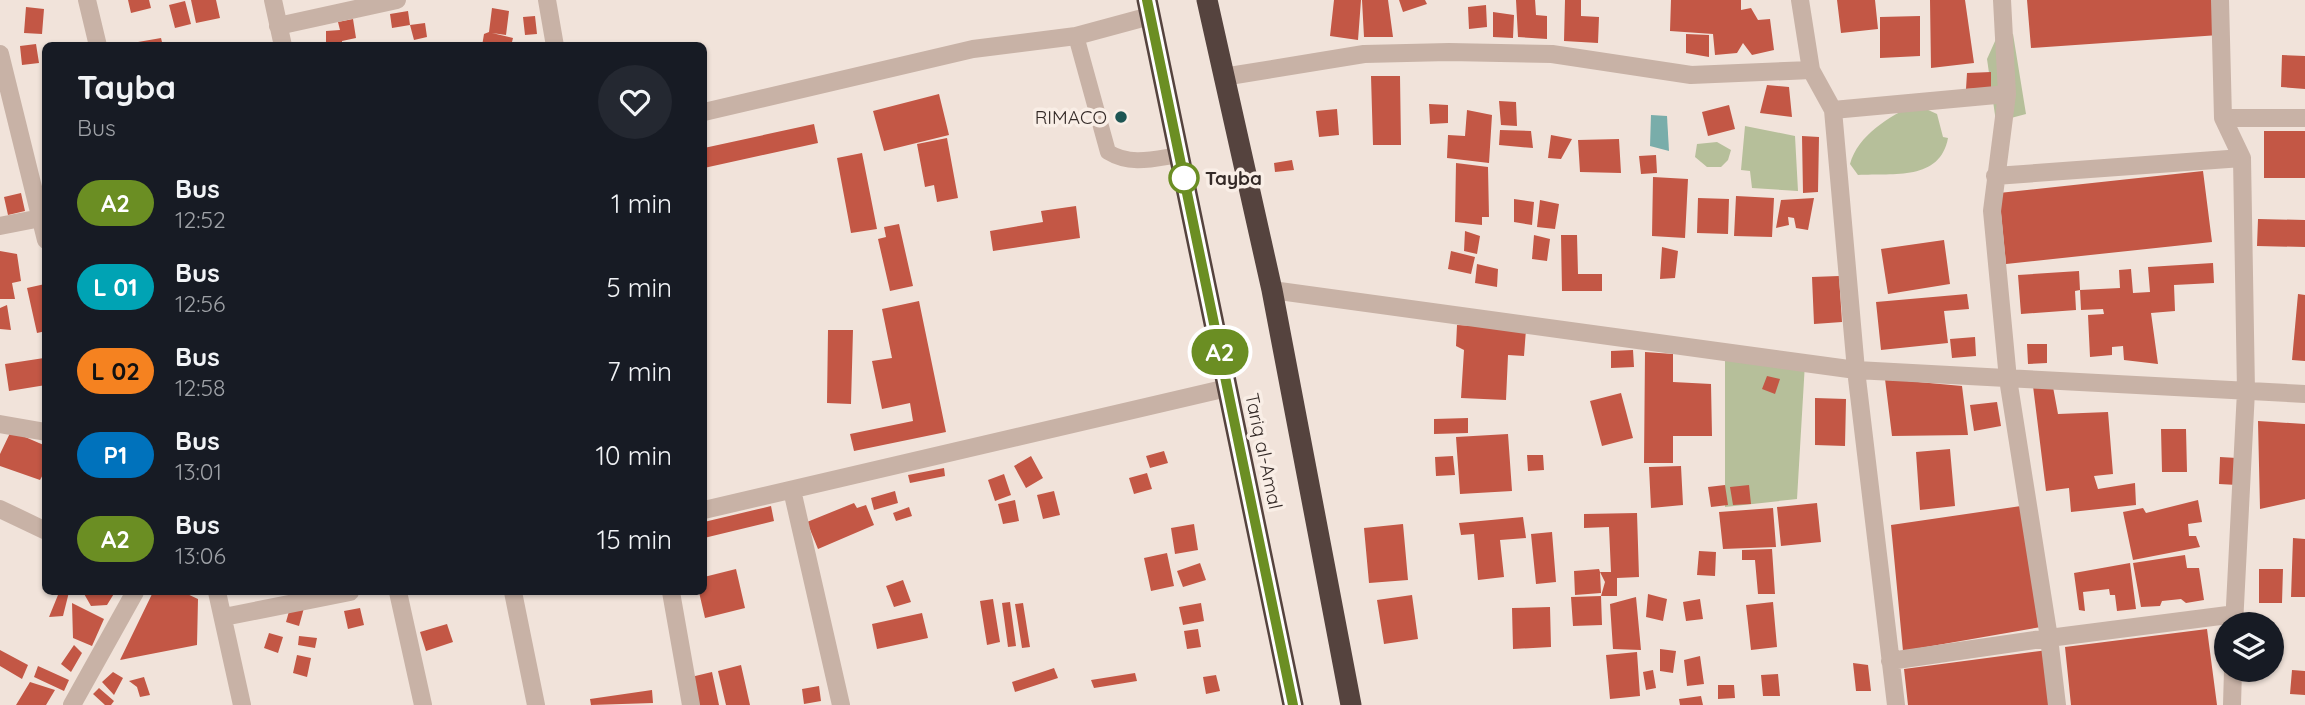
<!DOCTYPE html>
<style>
:root{--surface:#171b24;--page:#242831;--text:#f1f3f6;--muted:#9ea1a6}
body{margin:0;font-family:Quicksand,sans-serif;background:var(--page);color:var(--text);height:100vh;display:flex;flex-direction:column;font-size:26px;white-space:nowrap}
*{box-sizing:border-box;margin:0}
p{font-size:23px;color:var(--muted)}
.icon{flex:none;width:38px;height:38px;fill:none;stroke:currentColor;stroke-width:2;stroke-linecap:round;stroke-linejoin:round}
.map{position:relative;flex:1;overflow:hidden}
.details{position:absolute;left:42px;top:42px;width:665px;height:553px;display:flex;flex-direction:column;background:var(--surface);border-radius:10px;box-shadow:0 2px 5px #0004}
.details>*{flex:none}
.badge{padding:0 14px;border-radius:23px;font-size:24px;line-height:46px}
.tools{position:absolute;left:2214px;top:612px;display:grid;gap:14px}
.tools a{display:grid;place-items:center;width:70px;height:70px;border-radius:50%;background:var(--surface);box-shadow:0 2px 5px #0004;font-size:35px}
.map>.badge{position:absolute;translate:-50% -50%;box-shadow:0 0 0 4px #fff}
.round{display:grid;place-items:center;flex:none;width:74px;height:74px;border-radius:37px;background:var(--page)}
.summary{display:flex;align-items:center;justify-content:space-between;height:119px;padding:0 35px}
h1{font-size:33px;font-weight:700;line-height:52px}
ul{padding:0;list-style:none}
li{display:flex;align-items:center;gap:21px;height:84px;padding:0 35px}
li div{flex:1}
li b{display:block;font-size:26px}
li em{font-style:normal}
li .badge{min-width:77px;font-weight:700;text-align:center}
.map>svg:first-child{display:block}
.green{fill:#b6bf9a}
.water{fill:#79adaa}
.building{fill:#c35745}
.lines{fill:none;stroke-linecap:round;stroke-linejoin:round}
.lane{stroke:#c8b2a6;stroke-width:16}
.street{stroke:#c8b2a6;stroke-width:18}
.highway{stroke:#55433e;stroke-width:21}
.line-casing{stroke:#fff;stroke-width:16}
.line{stroke:#6b8e23;stroke-width:10}
.poi-dot{fill:#1d5553;stroke:#f9eee6;stroke-width:2.5}
.stop-dot{fill:#fff;stroke:#6b8e23;stroke-width:3.5}
.labels{text-anchor:middle;stroke-width:7;stroke-linejoin:round;paint-order:stroke}
.poi-label{font-size:19px;fill:#342a27;stroke:#f9eee6;text-anchor:end}
.stop-label{font-size:19px;font-weight:bold;fill:#342a27;stroke:#f9eee6;text-anchor:start}
.street-label{font-size:19px;fill:#342a27;stroke:#f9eee6}
</style>
<div class="map">
<svg width="2305" height="705" viewBox="0 0 2305 705">
<rect width="100%" height="100%" fill="#f1e3da"/>
<path class="green" d="M2013,34L2026,114L1996,122L1987,59L1996,39Z
M1915,104L1937,114L1943,137L1948,138C1940,181 1894,173 1858,175L1850,164C1858,135 1889,117 1915,104Z
M1745,126L1795,136L1798,191L1752,188L1750,171L1741,170Z
M1717,142L1731,150L1728,160L1721,167H1707L1695,157L1697,144Z
M1725,353L1805,363L1797,499L1725,507Z"/>
<path class="water" d="M1651,115L1667,116L1669,151L1650,146Z"/>
<path class="building" d="M128,0H149L151,8L131,13Z
M191,0H216L220,18L196,23Z
M1334,0H1361L1358,40L1330,36Z
M1362,0H1388L1393,37H1364Z
M1399,0H1425L1427,4L1403,12Z
M1516,0H1535L1536,15L1547,16V39L1518,37Z
M1565,0H1581V16L1599,17L1598,43L1564,41Z
M1671,0H1741V10L1751,8L1758,20L1770,19L1774,50L1752,55L1743,43L1737,53L1715,55L1713,34L1670,31Z
M1837,0H1875L1878,29L1841,33Z
M1930,0H1965L1974,63L1931,68Z
M2027,0H2216L2219,35L2031,48Z
M185,1L191,24L175,28L169,5Z
M1486,5L1487,27L1469,29L1468,7Z
M26,7L44,9L42,34L24,33Z
M492,8L509,11L506,35L492,33L513,38L511,46H482L484,34L489,32Z
M408,11L410,25L392,28L390,14Z
M1493,12L1514,15L1513,38L1493,37Z
M535,16L537,34L525,35L523,17Z
M1920,16V56L1880,58V17Z
M353,19L356,38L342,41V46H326V31L340,30L338,22Z
M425,23L427,37L414,40L410,25Z
M1686,34L1709,35V57L1686,53Z
M161,38L163,46H138V42Z
M36,44L39,63L22,65L20,46Z
M2282,55L2305,56V89L2281,87Z
M1991,72V88L1966,89L1967,73Z
M1371,76H1400L1401,145H1373Z
M1767,85L1789,87L1792,117L1760,113Z
M939,94L949,135L884,151L873,111Z
M1499,101L1516,102L1517,126L1501,125Z
M1429,104L1448,105V123L1430,124Z
M1729,105L1735,129L1708,136L1702,112Z
M1337,109L1339,135L1319,137L1316,111Z
M1467,110L1492,115L1489,163L1447,158L1448,135L1465,136Z
M814,124L818,143L704,168V148Z
M1500,130L1531,131L1533,148L1499,145Z
M2264,131H2305V178H2264Z
M1551,135L1572,139L1561,159L1548,158Z
M1802,136L1819,137L1818,192L1803,193Z
M947,138L958,198L937,202L934,185L925,187L917,144Z
M1619,139L1621,173L1580,172L1578,140Z
M862,153L877,229L851,233L837,158Z
M1656,155L1657,173L1641,174L1639,156Z
M1292,160L1294,170L1275,172L1274,163Z
M1456,163L1488,167L1489,217H1482V225L1455,222Z
M2203,171L2212,242L2006,264L1999,193Z
M1653,177L1688,179L1685,238L1652,236Z
M21,193L25,211L8,215L4,197Z
M1736,196L1774,198L1772,237L1734,236Z
M1698,198L1729,199L1728,234L1697,233Z
M1814,198L1808,230L1796,228L1794,218L1788,217L1789,225L1776,228L1781,200Z
M1514,199L1534,202L1532,225L1514,222Z
M1540,200L1559,204L1555,229L1537,227Z
M1076,206L1080,238L993,251L990,231L1043,222L1041,211Z
M2258,219L2305,220V247L2257,246Z
M899,224L913,286L890,291L878,239L886,237L884,227Z
M1465,231L1480,236L1477,254L1464,251Z
M1534,235L1550,239L1547,261L1532,259Z
M1561,235H1577L1578,274H1602V291H1562Z
M1944,240L1950,284L1888,294L1881,249Z
M1662,247L1678,251L1675,278L1660,279Z
M0,251L17,254L21,281L12,283L15,299H0Z
M1451,251L1475,257L1471,274L1448,269Z
M2213,263L2214,283L2174,285L2175,311L2151,313L2158,364L2124,360L2123,346L2112,347V355L2090,357L2088,315L2104,314L2103,309L2081,310L2080,290L2075,291L2076,310L2021,314L2018,275L2079,271L2080,290L2120,288L2119,270L2131,269L2133,293L2150,292L2148,267Z
M1477,264L1498,269L1497,287L1475,283Z
M1839,276L1842,322L1814,324L1812,277Z
M45,284L46,331L37,333L27,288Z
M1967,294L1969,309L1944,311L1948,343L1881,350L1876,302Z
M2298,294L2305,295V361L2292,360Z
M919,301L946,432L854,451L850,434L913,421L910,403L882,409L872,361L892,358L882,309Z
M7,305L11,330L0,329V308Z
M1457,325L1526,329L1524,356L1508,355L1506,400L1461,398L1464,350L1456,346Z
M828,330H853L851,404L827,403Z
M1975,337L1976,356L1952,358L1950,339Z
M2027,344H2047V363L2028,364Z
M1633,350L1634,367L1611,368V351Z
M1645,352L1673,354V382L1711,384L1712,436H1673V463H1644Z
M44,358L46,385L9,391L5,364Z
M1767,376L1780,379L1775,394L1762,389Z
M1885,379L1962,386L1968,435L1892,436Z
M2033,386L2053,387L2058,414L2108,412L2113,474L2094,476L2098,489L2135,483L2136,505L2071,512L2069,488L2046,491Z
M1621,393L1633,438L1602,446L1590,401Z
M1815,398L1846,399L1845,446L1815,445Z
M1997,402L2001,426L1974,431L1970,405Z
M1468,418V433L1434,434V419Z
M2258,421L2305,424V499L2260,509Z
M2161,429H2186L2187,472H2162Z
M11,431L46,446V469L40,480L0,466V454Z
M1508,434L1512,491L1460,494L1456,437Z
M1950,449L1955,506L1920,510L1916,452Z
M1164,451L1168,463L1150,468L1146,456Z
M1527,455H1543L1544,470L1528,471Z
M1031,456L1043,478L1026,488L1014,466Z
M1453,456L1455,475L1436,476L1435,457Z
M2220,457L2237,458V485L2219,484Z
M1681,466L1683,505L1651,508L1649,467Z
M944,468L945,476L910,483L908,475Z
M1147,473L1152,489L1134,494L1129,478Z
M1004,474L1011,495L995,501L988,480Z
M1725,485L1728,505L1711,507L1708,487Z
M1749,485L1751,504L1733,505L1730,487Z
M895,491L898,503L874,510L871,498Z
M1054,491L1060,515L1043,519L1037,495Z
M1015,500L1019,521L1003,524L998,504Z
M2198,500L2202,522L2188,524L2189,536H2196L2200,547L2133,560L2123,512L2143,508L2146,513Z
M854,503L857,508L866,505L874,525L818,549L807,522Z
M1817,503L1821,542L1781,546L1777,507Z
M771,506L774,521L704,538V522Z
M2021,506L2041,627L1903,651L1891,525Z
M909,507L912,516L896,521L893,513Z
M1773,508L1776,547L1723,549L1719,512Z
M1637,513L1639,577L1617,578V596H1601L1605,582L1600,572L1601,593L1575,595L1574,571L1599,569L1600,572H1611L1609,527L1584,528V514Z
M1523,517L1526,538L1500,540L1504,577L1478,580L1474,534L1461,535L1459,523Z
M1194,524L1198,550L1175,554L1171,528Z
M1403,524L1408,580L1369,583L1364,528Z
M1552,532L1556,582L1536,584L1531,534Z
M2293,538L2305,539V597H2291Z
M1772,549L1775,594H1758L1755,560H1742V550Z
M1699,551L1716,552L1715,576L1697,575Z
M1167,553L1174,586L1151,591L1144,558Z
M2185,555L2187,568H2199L2204,600L2186,603L2181,599L2162,601L2160,606L2141,607L2133,563Z
M1200,563L1206,580L1183,587L1177,571Z
M2130,563L2136,609L2117,611L2115,595H2110L2109,589L2083,592L2085,611L2079,610L2074,573Z
M736,569L745,608L705,618L699,592H704V577Z
M2259,569H2283L2282,603H2259Z
M903,580L911,602L894,607L886,586Z
M51,592H69L63,616L49,617L58,595Z
M83,592H115L107,605L91,606Z
M153,592H183L198,599L197,645L120,660Z
M1648,594L1667,599L1663,621L1646,617Z
M1412,595L1418,639L1384,644L1377,600Z
M1601,596L1602,625L1573,626L1571,597Z
M1636,597L1641,650L1613,649L1610,604Z
M993,599L1000,642L987,645L980,601Z
M1700,599L1703,619L1686,621L1683,602Z
M1010,602L1016,646L1008,647L1002,603Z
M1773,602L1777,647L1751,650L1746,605Z
M72,603L104,619L92,646L73,638Z
M1023,603L1030,647L1022,648L1015,604Z
M1201,603L1204,621L1183,625L1179,607Z
M291,604L304,608L299,626L286,622Z
M1550,607L1551,647L1513,649L1512,608Z
M360,608L364,625L348,629L344,611Z
M922,613L928,638L877,649L872,624Z
M447,624L453,642L426,651L420,632Z
M1198,629L1201,647L1187,649L1184,631Z
M2207,629L2217,705H2071L2065,647Z
M269,633L283,637L278,653L264,648Z
M299,636L317,638L315,648L298,645Z
M74,645L82,653L71,672L61,664Z
M1660,649L1676,651L1673,673L1660,671Z
M0,650L28,665L22,679L0,666Z
M2048,650L2055,705H1908L1904,669Z
M1637,652L1640,696L1610,699L1606,655Z
M297,655L311,658L307,677L293,673Z
M1700,656L1704,684L1687,686L1684,660Z
M1853,663L1868,665L1871,691H1856Z
M741,665L750,705H726L718,671Z
M38,666L69,680L64,691L34,677Z
M1054,668L1058,678L1015,692L1012,682Z
M1653,670L1656,688L1646,690L1643,672Z
M2292,670L2305,671V695L2290,694Z
M113,672L123,678L114,695L102,682Z
M712,672L719,705H697L691,677Z
M1135,673L1137,681L1094,688L1091,680Z
M1778,674L1780,696H1763L1761,675Z
M1216,675L1220,691L1206,694L1203,677Z
M144,677L150,695L140,697L137,687L129,681Z
M30,682L55,690L46,705H16Z
M1718,685H1734L1735,698L1718,699Z
M819,686L821,701L804,704L802,689Z
M99,688L114,701L111,705H105L93,694Z
M652,690L653,703L591,705L590,699Z
M1701,696L1703,705H1680L1679,699Z"/>
<g class="lines">
<path class="lane" d="M1076,36L1108,152C1131,166 1153,159 1179,155"/>
<path class="street" d="M87,0L98,46
M273,0L283,46
M547,0L555,46
M1800,0L1811,70L1833,110L1856,370L1896,705
M2002,0L2007,94L1992,211L2008,379L2049,638L2228,615L2233,617
M2220,0L2223,118L2242,158L2246,391L2234,625
M278,26L397,0
M0,54L46,240
M1223,77L1364,54L1449,52L1552,54L1691,75L1811,70
M1833,110L2007,94
M704,112L973,49L1076,36L1150,16
M2223,118H2305
M1995,176L2242,158
M0,226L46,217
M1272,290L1856,370L2305,394
M0,424L46,432
M792,490L841,705
M0,509L46,531
M704,510L1227,388
M217,592L242,705
M398,592L423,705
M513,592L536,705
M671,592L691,705
M224,617L350,592
M1890,661L2049,638L2057,705
M72,705L135,592
M2232,705L2233,670"/>
<path class="highway" d="M1147,0L1293,705
M1207,0L1272,290L1351,705"/>
</g>
<g class="lines">
<g class="line-casing">
<path id="line" d="M1147,0L1293,705"/>
</g>
<use href="#line" class="line"/>
</g>
<circle class="poi-dot" cx="1121" cy="117" r="7"/>
<circle class="stop-dot" cx="1184" cy="178" r="14"/>
<g class="labels">
<g class="poi-label">
<text x="1107" y="124">RIMACO</text>
</g>
<g class="stop-label">
<text x="1205" y="185">Tayba</text>
</g>
<g class="street-label">
<text transform="translate(1264 451) rotate(78)" y="7">Tariq al-Amal</text>
</g>
</g>
</svg>
<div class="tools">
<a><svg class="icon" aria-label="layers" viewBox="0 0 24 24"><path d="M12 4l9 5-9 5-9-5zM3 14l9 5 9-5"/></svg></a>
</div>
<b class="badge" style="left:1220px;top:352px;background:#6b8e23;color:#fff">A2</b>
<section class="details">
<div class="summary"><div><h1>Tayba</h1><p>Bus</p></div><a class="round"><svg class="icon" aria-label="heart" viewBox="0 0 24 24"><path d="M12 20l-8-8c-3-5 5-10 8-4 3-6 11-1 8 4z"/></svg></a></div>
<ul>
<li><span class="badge" style="background:#6b8e23;color:#fff">A2</span><div><b>Bus</b><p>12:52</p></div><em>1 min</em></li>
<li><span class="badge" style="background:#00a3b4;color:#fff">L 01</span><div><b>Bus</b><p>12:56</p></div><em>5 min</em></li>
<li><span class="badge" style="background:#f58220;color:#111">L 02</span><div><b>Bus</b><p>12:58</p></div><em>7 min</em></li>
<li><span class="badge" style="background:#0072bc;color:#fff">P1</span><div><b>Bus</b><p>13:01</p></div><em>10 min</em></li>
<li><span class="badge" style="background:#6b8e23;color:#fff">A2</span><div><b>Bus</b><p>13:06</p></div><em>15 min</em></li>
</ul>
</section>
</div>
